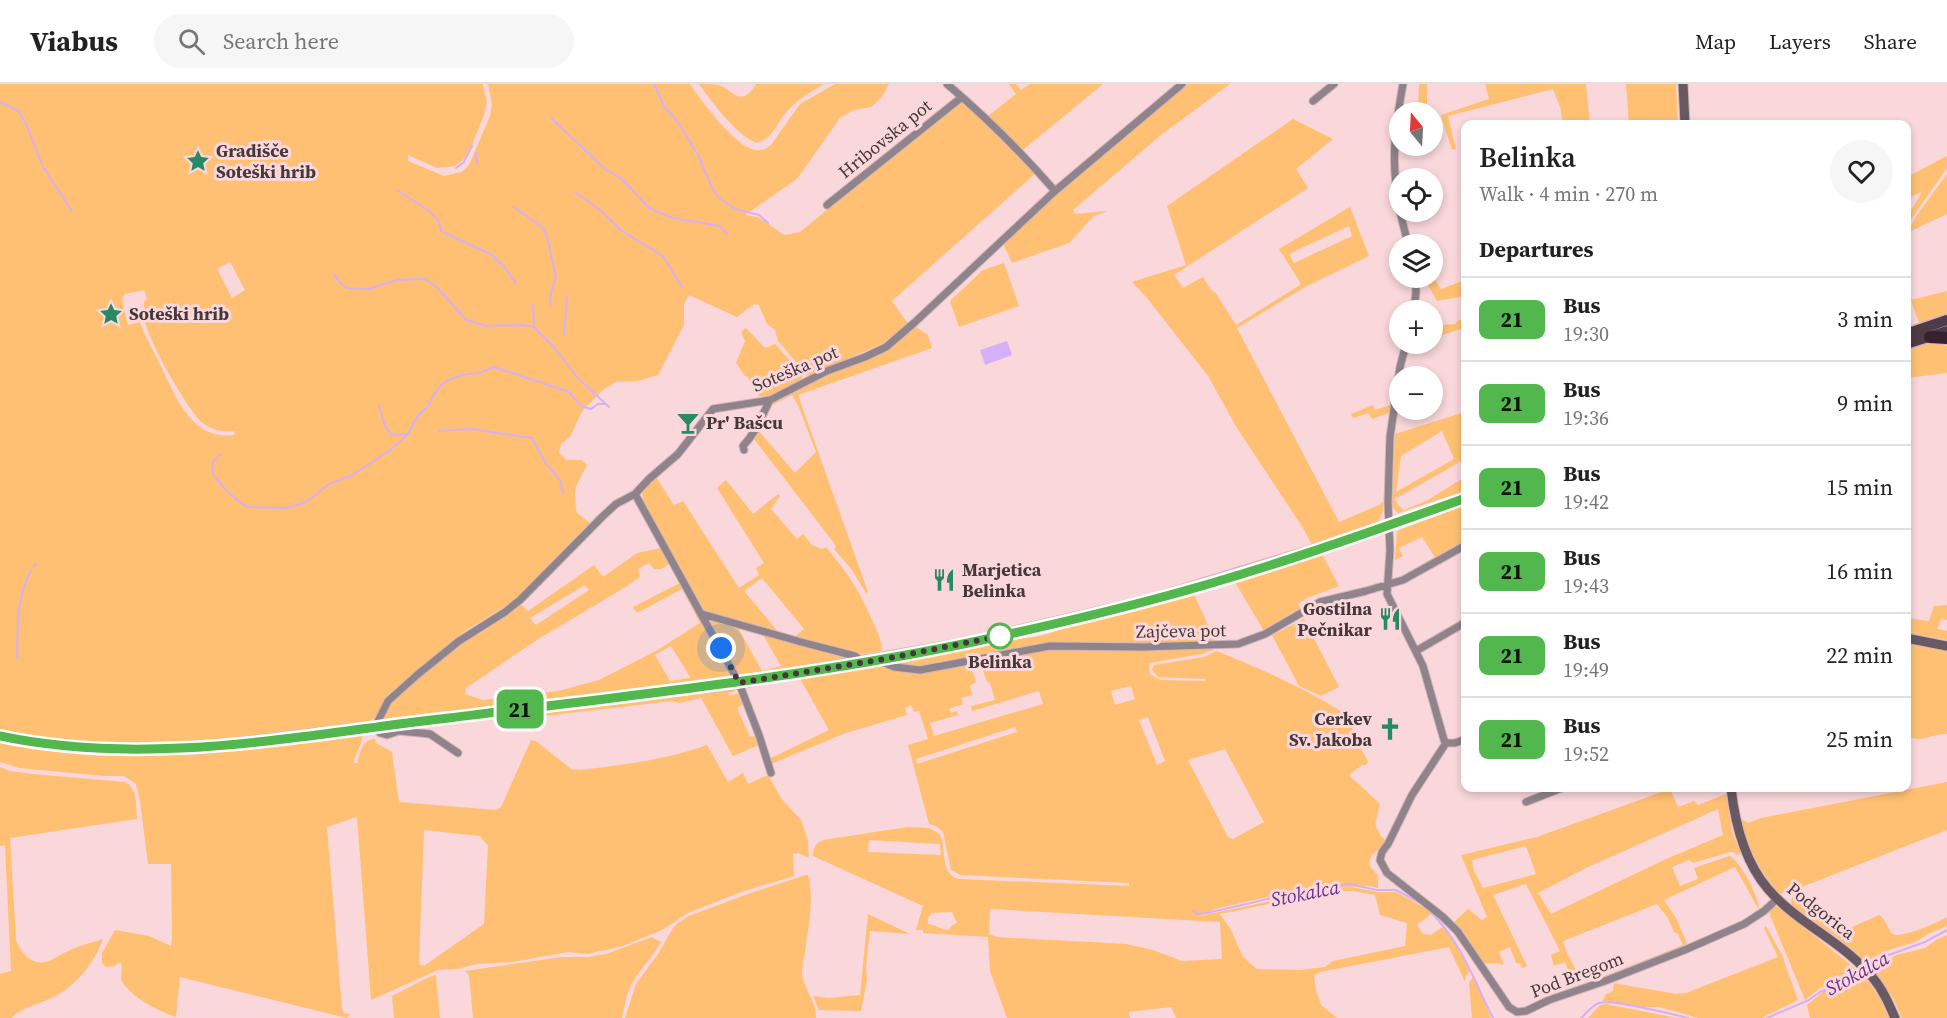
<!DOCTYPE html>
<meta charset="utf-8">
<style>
:root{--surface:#fff;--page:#f6f6f6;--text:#222;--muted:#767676;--line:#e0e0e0}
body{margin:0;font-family:"Source Serif 4",serif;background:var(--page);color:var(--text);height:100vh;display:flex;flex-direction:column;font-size:22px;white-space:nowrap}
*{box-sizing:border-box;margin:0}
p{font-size:20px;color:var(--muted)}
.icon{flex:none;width:33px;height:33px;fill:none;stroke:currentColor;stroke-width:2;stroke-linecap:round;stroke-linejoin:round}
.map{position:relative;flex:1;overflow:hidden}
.details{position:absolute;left:1461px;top:36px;width:450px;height:672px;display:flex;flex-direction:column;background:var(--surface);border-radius:12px;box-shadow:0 3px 9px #0003}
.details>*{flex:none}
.badge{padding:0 12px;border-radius:9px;font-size:21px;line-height:39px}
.needle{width:39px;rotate:342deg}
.tools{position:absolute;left:1389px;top:18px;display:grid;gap:12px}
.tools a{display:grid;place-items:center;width:54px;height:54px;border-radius:50%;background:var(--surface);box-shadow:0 3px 9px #0003;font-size:30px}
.you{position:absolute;width:30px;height:30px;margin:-15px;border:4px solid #fff;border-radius:50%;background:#1a73e8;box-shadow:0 0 0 9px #1a73e833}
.map>.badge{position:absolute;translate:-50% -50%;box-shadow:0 0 0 3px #fff}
h2{padding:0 18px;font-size:22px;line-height:54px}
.round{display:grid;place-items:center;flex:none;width:63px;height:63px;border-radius:32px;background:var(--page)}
.overview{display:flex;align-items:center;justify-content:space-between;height:102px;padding:0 18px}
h1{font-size:28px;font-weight:600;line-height:45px}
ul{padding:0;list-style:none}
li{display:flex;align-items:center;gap:18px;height:84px;padding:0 18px;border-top:2px solid var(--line)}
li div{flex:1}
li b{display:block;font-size:22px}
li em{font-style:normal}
li .badge{min-width:66px;font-weight:700;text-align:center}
header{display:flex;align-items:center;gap:36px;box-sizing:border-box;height:84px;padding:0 30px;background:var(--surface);border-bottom:2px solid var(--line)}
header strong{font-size:28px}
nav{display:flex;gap:33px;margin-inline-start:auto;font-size:21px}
.search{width:420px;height:54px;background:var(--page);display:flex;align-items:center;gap:15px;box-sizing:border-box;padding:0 21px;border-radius:33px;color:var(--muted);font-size:22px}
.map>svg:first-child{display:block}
.green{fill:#ffc073;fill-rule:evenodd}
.water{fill:#d5b0f6}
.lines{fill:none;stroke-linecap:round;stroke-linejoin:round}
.stream{stroke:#d5b0f6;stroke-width:2}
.street-casing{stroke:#d1b4b8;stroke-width:9}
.secondary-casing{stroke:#d1b4b8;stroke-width:11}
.primary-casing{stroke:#d1b4b8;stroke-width:13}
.highway-casing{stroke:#d1b4b8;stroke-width:14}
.street{stroke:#8f848b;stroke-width:7}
.secondary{stroke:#685963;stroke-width:9}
.primary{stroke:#4d3b47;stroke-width:10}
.highway{stroke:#36222f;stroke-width:12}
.line-casing{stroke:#fff;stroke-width:14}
.line{stroke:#52b84d;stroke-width:9}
.walk{stroke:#45383a;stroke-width:6;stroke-dasharray:0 10.8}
.stop-dot{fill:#fff;stroke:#52b84d;stroke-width:3}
.labels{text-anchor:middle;stroke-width:6;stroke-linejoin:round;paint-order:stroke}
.street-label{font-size:18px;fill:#45383a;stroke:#f9d7db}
.poi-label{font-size:18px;font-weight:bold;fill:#45383a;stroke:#f9d7db;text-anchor:start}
.stop-label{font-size:18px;font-weight:bold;fill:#45383a;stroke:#f9d7db}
.water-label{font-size:20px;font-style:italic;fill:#6c3194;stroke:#f9d7db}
</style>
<header>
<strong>Viabus</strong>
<div class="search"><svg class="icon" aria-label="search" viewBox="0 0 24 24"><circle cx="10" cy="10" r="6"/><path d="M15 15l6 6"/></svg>Search here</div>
<nav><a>Map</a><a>Layers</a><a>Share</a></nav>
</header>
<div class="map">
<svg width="1947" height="934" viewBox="0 0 1947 934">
<rect width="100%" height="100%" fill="#f9d7db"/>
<path class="green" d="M0,0H483L487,18L484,31L469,69L462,77L455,82L437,84L408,71V77L444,92L462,88L469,81L490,32L492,21L488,0H690C702,18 730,55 749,64C757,68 764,67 771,61L800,20L835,0H889L882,13L871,23L854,26L840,34L797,95L745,131L758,133L784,151L800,148L960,17L965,18L1036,89L892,217L908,240L882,260L808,292L778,257L775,246L767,240L759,221L754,220L737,233L689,211L684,220V241L658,291L638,297L616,298L603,306L582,327L570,353L561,360L559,368L566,376H582L587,381C576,402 572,405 577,429L590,439L519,514L465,547L416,587L387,612L376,633L366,639C301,647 230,659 165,661C109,662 54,657 0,646ZM230,178L245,206L232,214L217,185ZM144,206L147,215L144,217C144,223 144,230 145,236C147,255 189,329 204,340C214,347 224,348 235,347L234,351C191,357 175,311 160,280C153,266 145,253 140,238L128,241L122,216L125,210Z
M699,0C705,0 713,0 719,1C735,8 741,24 756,0H824C811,8 799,15 789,25C777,37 775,53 757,59C736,51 712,18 699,0Z
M1009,0H1016L1021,6L1030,0H1103L1023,66L988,32L1016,10Z
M1188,0H1230L1161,51L1073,126L1075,130L1108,127L1094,132L1069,159L1012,179L1003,159L1128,47Z
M1419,0H1427V28H1418Z
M1485,0H1586L1590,40H1563L1560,23L1553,5L1448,32L1456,65L1452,66L1441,31L1489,15Z
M1626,0H1676L1678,40H1629Z
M1293,35L1333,55L1296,85L1308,104L1174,191L1183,204L1203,193L1211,206L1215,208L1236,241L1300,201V198L1279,165L1350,123L1369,172L1305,203L1237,244L1339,438L1379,421L1383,418V427L1378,438L1312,461L1303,444L1237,344L1208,292L1147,214L1132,198L1186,181L1167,122ZM1349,142L1352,152L1294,179L1289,170Z
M1947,72V84L1907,141V133L1922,108L1907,114V93Z
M1947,90V130L1907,149L1917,131Z
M1004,179L1019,222L959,243L950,217L983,186Z
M1433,193L1441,205L1465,196V199L1460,202L1465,212L1437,217L1425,196H1419V194Z
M1947,207V229L1919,239L1911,216Z
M1465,234V251H1464L1461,245L1433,254V235H1436L1437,241L1456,240L1457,237Z
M916,243L928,251L932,264L798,311L868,508L866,509L852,486L834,465L836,463L834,459L754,355L758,346L795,389L816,368L798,321L792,311L772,321L770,327L767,329L773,317L830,289L877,270L909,245Z
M746,244L765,264L775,260L803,291L801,296L767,313L759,312L753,305L748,293L745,292L736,279L745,257L741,248Z
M1936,258L1947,262V289L1907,294L1906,266Z
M1373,321L1375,326L1390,321L1389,329L1372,335L1368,329L1353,334L1351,330Z
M1465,328V375L1395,415L1399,422L1404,426L1428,416L1465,393V407L1398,429L1393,424L1392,419L1395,350ZM1442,347L1454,375L1396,408L1401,372Z
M656,393L674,421L683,417L739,504L759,491L756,484L764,479L717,404L726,396L753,430L778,410L780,412L771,425L797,455L803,450L812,461L822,465L826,463C846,487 859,505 871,534C876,544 881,554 882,565L881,567L860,571L793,554L804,545L762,494L744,507L781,551L709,530L701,524L644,422L642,409Z
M1465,421V457L1436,475L1422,453L1399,464L1403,472L1395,476L1397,447Z
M661,464L671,479L661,485H654L649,479L638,485L640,493L624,504L540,554L466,604L465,610L483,616L558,607L599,596L656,567L700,539L682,505L641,527L636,528L633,523L678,500H681L730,589L728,593L725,595L387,636L384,635L383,632L390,619L418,594L461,560L508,529L519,519L528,527L594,481L603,493L637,469ZM585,501L589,506L536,541L530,534ZM671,562L690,593V594L670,597L655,571Z
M1319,470H1322L1339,502L1307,514L1298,520L1301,525L1264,547L1235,498V496Z
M1193,508L1216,559L1166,561L1070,559L923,584L894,579L895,577L1022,553L1023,554C1046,554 1064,543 1085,536C1120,526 1157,517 1193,508Z
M1947,521V536L1941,535L1937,545L1947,547V556L1907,549V534L1929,537L1934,522Z
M711,535L737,542L762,587L781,582L762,549L849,572L850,574L745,593L740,592L735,587L709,536Z
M1304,535L1339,603L1321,612L1299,602L1272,551Z
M1906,558L1947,566V650C1932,649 1919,661 1907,651Z
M1061,564L1110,565L1213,564V566L1201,570L1150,579L1149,583L1150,590L1160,596L1205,597V595L1158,593L1152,586L1154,581L1204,573L1217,567C1263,586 1310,606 1351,634L1353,651L1368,677L1366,681H1362L1349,691L1380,720L1375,741L1381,752L1387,758C1373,770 1361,776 1378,791V804L1368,802L1303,805L1215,825L1199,832L1328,805L1350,803L1378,808H1396L1427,825L1431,830L1417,841L1423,850L1431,851L1443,843L1455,858L1470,887L1466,892L1465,898L1449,863L1320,888L1314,892L1316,906L1321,921L1337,934H1176L1171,923L1129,928L1130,934H1007L990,887L988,853L923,849V846H916L923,822L813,772C813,764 815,760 823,756L908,743L929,744L940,750C947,765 939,788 958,795L1129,802V799L960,791L951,786L943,748L936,742L929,740L908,661L928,655L919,627L914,628L911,621L905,624L907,631L843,650L771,680L769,675L829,646L799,593L862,583L882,582L911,589L971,582L976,598L970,602L972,611L961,614L963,620L949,625L951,629L957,627L958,631L930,639L934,652L1043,620L1039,607L972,627L971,622L995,616L990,599L987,598L980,578L999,574ZM1131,602L1135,615L1115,621L1111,607ZM1148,633L1165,677L1157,681L1139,636ZM1015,643L1017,648L917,680L916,675ZM1225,665L1264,738L1233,755L1228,753L1188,676ZM869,756L940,760L941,771L868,768ZM1332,807H1353L1375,811L1380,831L1407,839L1405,862L1333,877L1325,883L1300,886L1257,885L1243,873L1230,844L1220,830ZM990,825L1220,838L1222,875L1182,877L1153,866L1126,860L997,853L989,850ZM952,828L957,839L952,841L949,846C939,845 936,841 928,840V835L931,829Z
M737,604L734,608L728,609L729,612L739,609L744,620L737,624L750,653L755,652L757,662L733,672L701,614L680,619L672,617L536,633L528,641L525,629Z
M358,650L362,651C363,660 355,669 354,679H357C361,667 362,656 375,655L376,659L392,668L399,718L496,726L501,723L531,656L536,657L571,685L579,686C623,681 665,676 707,661L728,698L743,689L748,700L768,691L781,714L801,736L808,757L809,774L798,769L793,770L794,792L741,808L688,829L664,845L623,862L587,870L568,868L512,878L476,880L458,885L438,886L371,916L357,733L327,743L342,924L344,930L351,929L347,934L180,893L176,933C156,926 132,914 121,896L122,883L121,879H118L115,882L106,883L102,879V869L115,846L149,852L171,862L172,853L171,780H148L140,717L136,700L124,692H104L19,684L0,678V655L80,667ZM424,746L480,752L488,762L484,840L424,882L419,880Z
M0,683L10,687L33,690L125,698C138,705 136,722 137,735L10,754L16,856C21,869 33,883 49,877C55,875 60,870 66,868C77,862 91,859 103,855C95,878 76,902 54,913C39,920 23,923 11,934H0V890L11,887L5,761L0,762Z
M1947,698V746L1789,808L1779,810C1760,788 1747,763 1741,735L1748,739L1761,734Z
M1670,705L1678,723L1694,717L1698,721L1726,710L1733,750L1741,770L1737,771L1734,768H1730L1693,779L1689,776L1672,783L1680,802L1698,795L1694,784L1729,772C1740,776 1760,815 1759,826L1735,783L1664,816L1676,834L1688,862L1593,898L1587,899L1683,861L1678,850L1674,848L1668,834L1657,820L1563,857L1567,869L1575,884L1574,888L1570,890L1565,878L1554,882L1551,871L1560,867L1526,800L1493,811L1527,882L1522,884L1520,879H1516L1510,863L1499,868L1504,881L1498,879L1483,880L1453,839L1468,825L1482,836L1487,833L1461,771L1537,753ZM1718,725L1723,751L1664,776L1551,830L1538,809L1586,784ZM1526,762L1536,790L1483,804L1474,787L1472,776Z
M806,791H808C814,813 809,840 806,862C805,871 802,881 802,890C804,906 817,918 816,934H625L636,900L658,870L673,844L678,839L689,832L748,810Z
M1793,811L1804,821L1841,848L1879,831C1887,836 1887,845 1893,850C1901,855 1939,838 1947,833V842L1930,849L1915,858L1883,868L1871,875L1869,881L1839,855L1793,823L1791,818Z
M1773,822L1778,823L1861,889L1820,904L1805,916L1770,831L1769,826Z
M868,830L910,850L870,847L866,882L867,896L861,927L819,926L813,912L829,914L860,911Z
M1766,842L1782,871L1798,916L1762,934H1698L1659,923H1638L1603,917L1605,911L1613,907L1614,899L1676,910L1686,909L1778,873L1764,844Z
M1947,851V934H1902L1893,914L1873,886L1875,883L1896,871L1925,864L1936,856Z
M652,853L661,858C654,871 644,881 636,893C627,905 625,920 622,934H473L469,891L465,887L562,873H588L606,870Z
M436,891L440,934H394L392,912L429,893Z
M1474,892L1491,934H1472L1469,898Z
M1866,894L1881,916L1889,934H1810L1807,921L1824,907Z
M1606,920L1677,934H1588L1600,921Z"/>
<path class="water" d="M1007,257L1012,271L985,281L980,266Z"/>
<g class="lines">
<path class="stream" d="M654,0L664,22L678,38L698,71L712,104L720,115L735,125L759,131L768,139
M0,18L19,27L27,42L43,83L72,127
M551,34L605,85L622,95L649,124L673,134L720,142L727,150
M476,69L477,80
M456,84L464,78L472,62
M397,106L429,127L439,137L441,147L492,171L505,184L516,199
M575,108L600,126L622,147L663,172L682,203
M514,123L543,144L547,153L556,192L551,209L550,221
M334,190L340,199L347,204L369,205L397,196L425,195L438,204L466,236L487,242L522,241L534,243L553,262L578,294L609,323
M533,220L534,243
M564,251L567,213
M379,322L385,342L392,351L408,350
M439,347L471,345L532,354L546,380L560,396L563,409
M220,371L213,378L212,385L214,392L227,407L242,420L248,423L287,424L306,418L329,400L354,390L389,367L408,350L417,333L427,323L438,304L448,296L461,291L479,289L494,283L569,308L581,322L591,325L598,320H605
M34,482L36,480
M17,574C18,543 16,514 31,487
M1429,826C1463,861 1472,893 1493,934
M1194,827L1197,830L1207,829L1298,808L1348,800L1377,806H1396L1420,819
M1869,885L1886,872L1925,858L1947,846
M1581,934C1587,929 1591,922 1599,919C1610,915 1672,930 1688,934
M1767,934L1809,916L1820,908L1865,888"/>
<g class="street-casing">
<path id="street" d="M947,0C986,33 1021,68 1055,107
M1313,17L1334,0
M827,121L962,13
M1400,125C1390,80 1395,44 1403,0
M1400,128L1408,160
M1414,226L1416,208L1415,194
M1406,260L1400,283L1390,353L1388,418L1390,466L1387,510L1423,582L1444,656L1446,659H1455L1466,655
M744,366L743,362C757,347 761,333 770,316
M635,410L739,599L759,651L771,689
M702,530L801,558L855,572L862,578
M1416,567L1466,538
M878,576L894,583L920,586L1050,562L1143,563L1238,560L1265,550L1320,518L1366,507L1403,496L1466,461
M1446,659L1412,711L1388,760L1382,768L1380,776L1387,789L1443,833L1458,848L1509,923L1517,928L1526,927L1549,916L1605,897L1687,865L1744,840L1764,827L1777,815
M458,669L430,650L399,647L387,651L380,649L375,643L388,617L417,591L459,557L505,528L520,516L602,433L616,420L635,410L649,395L678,370L713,325L770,316L827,287L865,273L886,263L914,239L1055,107L1182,0
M1526,718L1562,704"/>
</g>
<g class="secondary-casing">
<path id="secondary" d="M1683,0L1685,40
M1906,554L1947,562
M1731,704C1735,740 1744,777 1768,805C1798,840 1844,858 1873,894C1883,906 1889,920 1895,934"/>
</g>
<g class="primary-casing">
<path id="primary" d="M1906,250L1947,236
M1906,260L1947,247
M0,652C65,667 133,666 199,664L739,599L968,559L1151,516L1363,451L1466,414"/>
</g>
<g class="highway-casing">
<path id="highway" d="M1930,253L1947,254"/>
</g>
<use href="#street" class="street"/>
<use href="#secondary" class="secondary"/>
<use href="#primary" class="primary"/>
<use href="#highway" class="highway"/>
</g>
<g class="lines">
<g class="line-casing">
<path id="line" d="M0,652C146,683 295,652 440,635C617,613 794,595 968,559C1029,546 1091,532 1151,516C1258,488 1362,451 1466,414"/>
</g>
<use href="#line" class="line"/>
<path class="walk" d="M721,564L739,599L890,574L1000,552"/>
</g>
<defs>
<g id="sight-bare" transform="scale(1.8)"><path d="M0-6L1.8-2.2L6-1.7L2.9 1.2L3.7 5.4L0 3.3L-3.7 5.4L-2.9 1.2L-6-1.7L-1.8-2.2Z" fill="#278a64" stroke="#f9d7db" stroke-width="2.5" paint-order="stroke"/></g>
<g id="bar-bare" transform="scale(1.8)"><path d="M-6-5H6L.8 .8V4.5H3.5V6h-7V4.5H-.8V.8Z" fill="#278a64" stroke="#f9d7db" stroke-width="2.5" paint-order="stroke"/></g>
<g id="restaurant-bare" transform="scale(1.8)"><path d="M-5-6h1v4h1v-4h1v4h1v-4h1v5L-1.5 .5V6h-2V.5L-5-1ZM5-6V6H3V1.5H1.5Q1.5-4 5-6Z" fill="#278a64" stroke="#f9d7db" stroke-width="2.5" paint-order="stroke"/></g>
<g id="church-bare" transform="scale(1.8)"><path d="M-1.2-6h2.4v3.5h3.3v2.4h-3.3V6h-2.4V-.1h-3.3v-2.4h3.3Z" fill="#278a64" stroke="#f9d7db" stroke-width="2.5" paint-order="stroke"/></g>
</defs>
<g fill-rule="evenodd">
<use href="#sight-bare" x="198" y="77"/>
<use href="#sight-bare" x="111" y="230"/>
<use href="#bar-bare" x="688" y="339"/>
<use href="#restaurant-bare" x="944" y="496"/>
<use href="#restaurant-bare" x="1390" y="535"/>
<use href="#church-bare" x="1390" y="645"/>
</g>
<circle class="stop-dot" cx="1000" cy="552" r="12"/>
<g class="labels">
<g class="street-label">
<text transform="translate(885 55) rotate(-39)" y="6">Hribovska pot</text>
<text transform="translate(795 285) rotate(-23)" y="6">Soteška pot</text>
<text transform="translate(1181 547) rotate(-1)" y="6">Zajčeva pot</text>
<text transform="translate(1821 827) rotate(38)" y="6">Podgorica</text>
<text transform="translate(1577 891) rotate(-21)" y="6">Pod Bregom</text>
</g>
<g class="poi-label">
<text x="216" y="73">Gradišče<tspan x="216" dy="21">Soteški hrib</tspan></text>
<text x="129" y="236">Soteški hrib</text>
<text x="706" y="345">Pr' Bašcu</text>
<text x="962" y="492">Marjetica<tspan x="962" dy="21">Belinka</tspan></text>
<text x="1372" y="531" text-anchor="end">Gostilna<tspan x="1372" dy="21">Pečnikar</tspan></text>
<text x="1372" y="641" text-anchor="end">Cerkev<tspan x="1372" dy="21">Sv. Jakoba</tspan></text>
</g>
<g class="stop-label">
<text x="1000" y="584">Belinka</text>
</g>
<g class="water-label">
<text transform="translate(1305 809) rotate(-11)" y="7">Stokalca</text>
<text transform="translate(1857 889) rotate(-29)" y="7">Stokalca</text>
</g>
</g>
</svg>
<div class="tools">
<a><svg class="needle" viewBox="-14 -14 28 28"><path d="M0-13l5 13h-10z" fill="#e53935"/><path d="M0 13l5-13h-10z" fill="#767676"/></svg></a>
<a><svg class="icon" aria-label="locate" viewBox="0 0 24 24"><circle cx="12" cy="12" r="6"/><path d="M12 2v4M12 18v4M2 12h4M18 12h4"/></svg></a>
<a><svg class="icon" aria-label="layers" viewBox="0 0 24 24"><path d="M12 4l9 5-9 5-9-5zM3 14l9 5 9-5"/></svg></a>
<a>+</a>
<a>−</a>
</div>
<div class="you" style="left:721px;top:564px"></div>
<b class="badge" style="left:520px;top:625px;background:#52b84d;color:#111">21</b>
<section class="details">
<div class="overview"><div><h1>Belinka</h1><p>Walk · 4 min · 270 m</p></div><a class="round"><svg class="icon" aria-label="heart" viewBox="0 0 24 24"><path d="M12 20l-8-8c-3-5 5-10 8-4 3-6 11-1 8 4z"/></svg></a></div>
<h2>Departures</h2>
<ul>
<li><span class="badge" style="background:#52b84d;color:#111">21</span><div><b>Bus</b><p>19:30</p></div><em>3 min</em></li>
<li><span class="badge" style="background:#52b84d;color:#111">21</span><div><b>Bus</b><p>19:36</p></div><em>9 min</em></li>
<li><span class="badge" style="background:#52b84d;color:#111">21</span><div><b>Bus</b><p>19:42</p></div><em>15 min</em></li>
<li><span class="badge" style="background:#52b84d;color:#111">21</span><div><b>Bus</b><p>19:43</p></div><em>16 min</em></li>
<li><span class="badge" style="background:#52b84d;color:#111">21</span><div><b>Bus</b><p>19:49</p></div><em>22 min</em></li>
<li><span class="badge" style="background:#52b84d;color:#111">21</span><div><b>Bus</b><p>19:52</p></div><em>25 min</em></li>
</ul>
</section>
</div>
